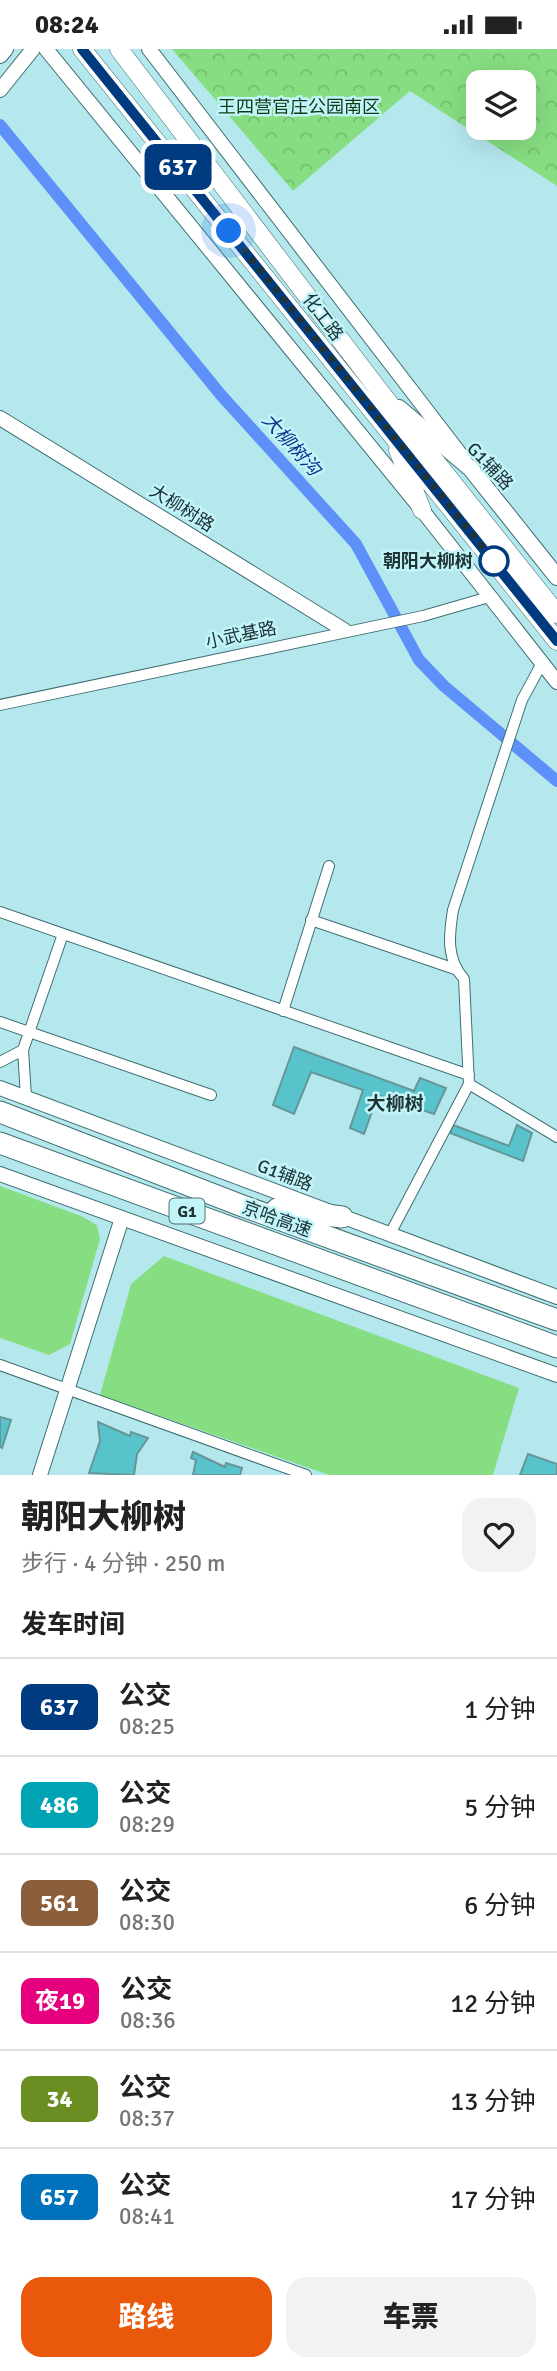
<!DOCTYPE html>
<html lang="zh">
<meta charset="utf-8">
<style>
:root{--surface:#fff;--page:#f2f2f2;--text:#222;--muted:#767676;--line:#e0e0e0;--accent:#ea580c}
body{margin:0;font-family:Signika,"Noto Sans SC",sans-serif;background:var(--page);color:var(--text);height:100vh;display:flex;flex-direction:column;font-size:26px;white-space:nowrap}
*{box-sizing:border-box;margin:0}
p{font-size:23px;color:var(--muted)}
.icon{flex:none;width:38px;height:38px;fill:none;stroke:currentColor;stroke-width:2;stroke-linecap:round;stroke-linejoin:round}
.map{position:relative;height:1426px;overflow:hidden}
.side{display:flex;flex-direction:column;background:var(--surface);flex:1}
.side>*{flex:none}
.badge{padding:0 14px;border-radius:10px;font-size:24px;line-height:46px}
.tools{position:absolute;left:466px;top:21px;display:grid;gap:14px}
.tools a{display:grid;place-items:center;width:70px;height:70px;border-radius:14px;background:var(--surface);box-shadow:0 7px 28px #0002;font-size:35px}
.you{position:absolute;width:35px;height:35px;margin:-18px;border:5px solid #fff;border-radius:50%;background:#1a73e8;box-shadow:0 0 0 10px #1a73e833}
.map>.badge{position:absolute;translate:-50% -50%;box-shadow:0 0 0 4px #fff}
h2{padding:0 21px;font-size:26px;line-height:63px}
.round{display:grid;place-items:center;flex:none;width:74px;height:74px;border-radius:21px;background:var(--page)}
.summary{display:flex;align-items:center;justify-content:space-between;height:119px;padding:0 21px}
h1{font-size:33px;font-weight:800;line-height:52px}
.cta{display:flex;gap:14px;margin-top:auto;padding:14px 21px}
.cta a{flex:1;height:80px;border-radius:21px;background:var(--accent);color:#fff;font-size:28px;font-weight:800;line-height:80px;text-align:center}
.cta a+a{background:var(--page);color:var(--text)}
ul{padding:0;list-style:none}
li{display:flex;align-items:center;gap:21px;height:98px;padding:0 21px;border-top:2px solid var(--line)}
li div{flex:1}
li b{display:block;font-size:26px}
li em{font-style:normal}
li .badge{min-width:77px;font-weight:700;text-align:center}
.status{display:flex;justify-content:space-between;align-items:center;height:49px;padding:0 35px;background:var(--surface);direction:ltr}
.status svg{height:19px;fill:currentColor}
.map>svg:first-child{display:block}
.grass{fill:#87de82}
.park{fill:url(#park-crowns);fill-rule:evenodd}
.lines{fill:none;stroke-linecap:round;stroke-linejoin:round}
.canal{stroke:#5d90f8;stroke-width:12}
.building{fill:#59c3cc;stroke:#65969a;stroke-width:2}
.minor-casing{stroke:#3f6f73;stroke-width:12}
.tertiary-casing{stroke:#3f6f73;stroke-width:16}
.secondary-casing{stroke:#3f6f73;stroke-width:18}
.primary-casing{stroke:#3f6f73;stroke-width:19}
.motorway-casing{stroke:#3f6f73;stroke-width:23}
.minor{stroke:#fff;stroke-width:10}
.tertiary{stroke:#fff;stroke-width:14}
.secondary{stroke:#fff;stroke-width:16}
.primary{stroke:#fff;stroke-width:18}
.motorway{stroke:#fff;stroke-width:21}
.line-casing{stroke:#fff;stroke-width:16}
.line{stroke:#003b80;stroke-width:10}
.walk{stroke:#203436;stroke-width:7;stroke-dasharray:0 12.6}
.stop-dot{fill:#fff;stroke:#003b80;stroke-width:3.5}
.labels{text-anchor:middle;stroke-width:5;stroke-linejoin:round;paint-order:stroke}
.shield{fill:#c2f5fa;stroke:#516e71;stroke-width:2}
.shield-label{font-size:16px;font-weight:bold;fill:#203436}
.park-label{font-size:18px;fill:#123811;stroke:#c2f5fa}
.street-label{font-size:18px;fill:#203436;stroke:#c2f5fa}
.stop-label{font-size:18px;font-weight:bold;fill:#203436;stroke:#c2f5fa;text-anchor:end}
.water-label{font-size:19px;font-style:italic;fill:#0a338c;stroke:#c2f5fa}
.neighbourhood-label{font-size:19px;font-weight:bold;fill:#203436;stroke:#c2f5fa}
</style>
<div class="status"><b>08:24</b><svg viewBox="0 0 49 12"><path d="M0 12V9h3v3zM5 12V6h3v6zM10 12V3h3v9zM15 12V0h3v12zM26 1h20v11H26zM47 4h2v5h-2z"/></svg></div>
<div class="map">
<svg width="557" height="1426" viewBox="0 0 557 1426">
<defs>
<pattern id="park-crowns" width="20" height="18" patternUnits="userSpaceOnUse" patternTransform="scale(1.75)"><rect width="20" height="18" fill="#87de82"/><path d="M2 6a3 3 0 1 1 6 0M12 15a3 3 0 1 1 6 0" fill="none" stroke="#74bf71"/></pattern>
</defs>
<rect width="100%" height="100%" fill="#b5e8ed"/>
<path class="grass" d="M0,1137L81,1167L97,1176L100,1190L70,1295L49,1306L0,1289Z
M164,1207L519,1339L493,1426H329L100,1346L131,1235Z"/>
<path class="park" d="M172,0H557V137L410,42L293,142ZM478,33H523V79H478Z"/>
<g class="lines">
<path class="canal" d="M0,76L221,346L356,495L419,611L444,637L557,732"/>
</g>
<path class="building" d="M294,998L414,1042L420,1029L446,1039L434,1065L378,1046L364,1085L350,1079L363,1041L311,1023L294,1065L273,1056Z
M453,1076L509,1097L517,1076L532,1084L523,1112L450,1084Z
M0,1368L11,1371L2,1399L0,1398Z
M98,1373L130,1387L131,1383L148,1389L137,1405L134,1426L89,1424L100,1392Z
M193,1403L225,1418L226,1414L242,1419L240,1426H193L196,1411L191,1409Z
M528,1405L557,1415V1426H520Z"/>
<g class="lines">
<g class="minor-casing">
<path id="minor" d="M0,656L423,567L489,548
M0,863L469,1026
M311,871L455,920
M283,962L329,817
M0,973L211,1046
M0,1013L23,1001
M469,1035L557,1088
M26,1048L23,1001L63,885
M390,1185L469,1035L464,930C446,910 449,886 453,861L522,651L542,614
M0,1316L306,1426"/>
</g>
<g class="tertiary-casing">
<path id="tertiary" d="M46,0L422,461L557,633
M149,0L464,410
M0,41L33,0
M0,369L344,581
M0,1039L557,1248
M0,1125L557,1326
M40,1426L122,1169"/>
</g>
<g class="secondary-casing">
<path id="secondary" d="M0,6L5,0
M399,359L471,420L557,528"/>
</g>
<g class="primary-casing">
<path id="primary" d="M82,0L557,592
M119,0L381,344L557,565
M398,401L422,461"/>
</g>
<g class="motorway-casing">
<path id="motorway" d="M0,1063L240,1156L557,1271
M0,1094L557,1298
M277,1160L342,1168"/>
</g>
<use href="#minor" class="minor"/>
<use href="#tertiary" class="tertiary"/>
<use href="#secondary" class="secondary"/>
<use href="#primary" class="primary"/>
<use href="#motorway" class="motorway"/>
</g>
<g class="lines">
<g class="line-casing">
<path id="line" d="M82,0L557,592"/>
</g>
<use href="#line" class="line"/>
<path class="walk" d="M229,182L494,512"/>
</g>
<circle class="stop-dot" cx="494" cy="512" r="14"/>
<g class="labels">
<rect class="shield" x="169.5" y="1149.5" width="35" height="25" rx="5"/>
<g class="shield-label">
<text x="187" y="1168">G1</text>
</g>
<g class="park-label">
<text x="299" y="64">王四营官庄公园南区</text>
</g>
<g class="street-label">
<text transform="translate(323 268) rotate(53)" y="6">化工路</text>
<text transform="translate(490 417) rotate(47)" y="6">G1辅路</text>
<text transform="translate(182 459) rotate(32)" y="6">大柳树路</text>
<text transform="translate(241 586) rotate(-12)" y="6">小武基路</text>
<text transform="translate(285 1126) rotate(21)" y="6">G1辅路</text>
<text transform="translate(277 1170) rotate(20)" y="6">京哈高速</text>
</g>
<g class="stop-label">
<text x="473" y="518">朝阳大柳树</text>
</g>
<g class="water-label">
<text transform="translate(292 395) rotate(48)" y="7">大柳树沟</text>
</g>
<g class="neighbourhood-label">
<text x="395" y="1061">大柳树</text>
</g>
</g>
</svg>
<div class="tools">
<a><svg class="icon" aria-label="layers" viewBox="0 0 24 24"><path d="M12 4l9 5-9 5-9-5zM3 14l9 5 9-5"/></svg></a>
</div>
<div class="you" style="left:229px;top:182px"></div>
<b class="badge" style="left:178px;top:118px;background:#003b80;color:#fff">637</b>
</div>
<section class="side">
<div class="summary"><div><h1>朝阳大柳树</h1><p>步行 · 4 分钟 · 250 m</p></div><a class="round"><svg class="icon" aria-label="heart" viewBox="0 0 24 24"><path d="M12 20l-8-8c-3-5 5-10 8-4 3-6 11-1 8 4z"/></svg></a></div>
<h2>发车时间</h2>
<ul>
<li><span class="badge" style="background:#003b80;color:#fff">637</span><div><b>公交</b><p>08:25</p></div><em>1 分钟</em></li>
<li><span class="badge" style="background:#00a3b4;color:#fff">486</span><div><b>公交</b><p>08:29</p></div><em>5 分钟</em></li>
<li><span class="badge" style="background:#8b5e3c;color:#fff">561</span><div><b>公交</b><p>08:30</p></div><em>6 分钟</em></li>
<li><span class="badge" style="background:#e6007e;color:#fff">夜19</span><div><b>公交</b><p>08:36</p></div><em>12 分钟</em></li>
<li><span class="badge" style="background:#6b8e23;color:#fff">34</span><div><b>公交</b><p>08:37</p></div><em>13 分钟</em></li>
<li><span class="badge" style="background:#0072bc;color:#fff">657</span><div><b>公交</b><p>08:41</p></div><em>17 分钟</em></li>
</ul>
<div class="cta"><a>路线</a><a>车票</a></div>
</section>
